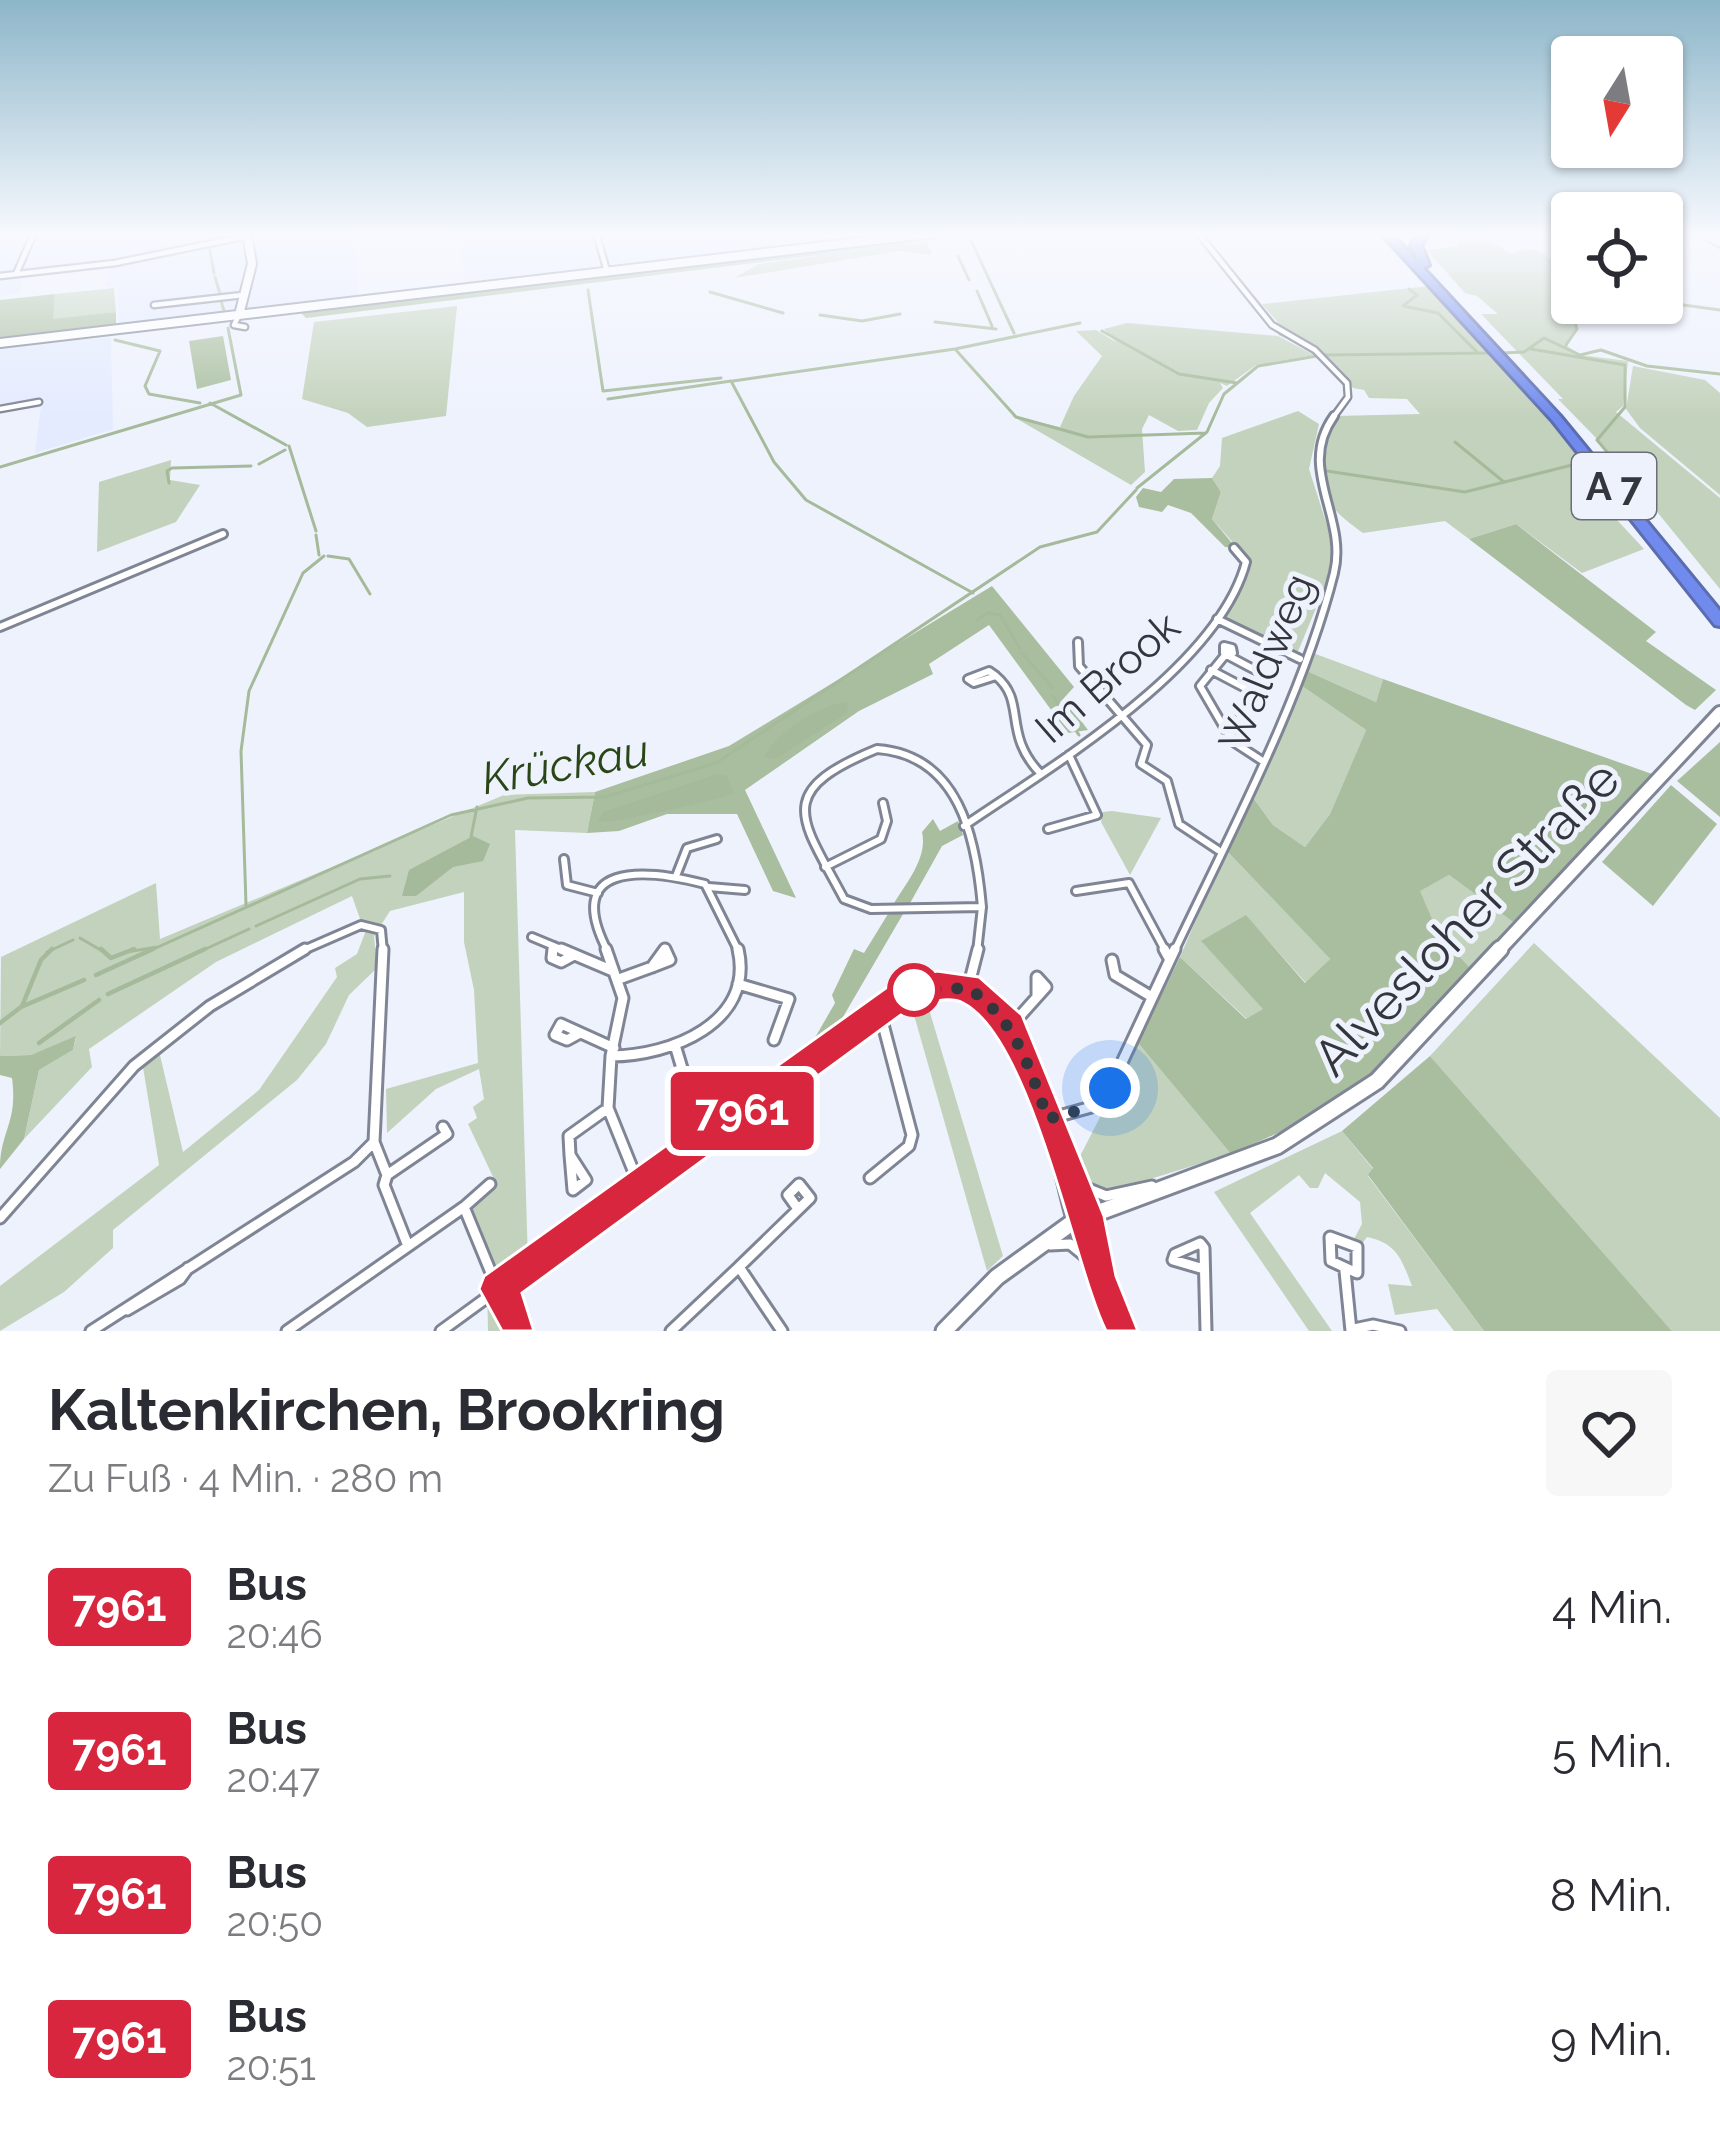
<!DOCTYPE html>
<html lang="de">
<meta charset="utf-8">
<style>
:root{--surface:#fff;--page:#f7f7f7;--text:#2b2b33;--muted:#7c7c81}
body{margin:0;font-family:Raleway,sans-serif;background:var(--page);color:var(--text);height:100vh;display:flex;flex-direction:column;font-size:45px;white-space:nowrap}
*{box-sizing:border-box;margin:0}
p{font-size:39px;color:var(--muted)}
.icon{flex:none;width:66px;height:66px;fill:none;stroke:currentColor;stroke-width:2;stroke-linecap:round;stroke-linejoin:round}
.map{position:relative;height:1331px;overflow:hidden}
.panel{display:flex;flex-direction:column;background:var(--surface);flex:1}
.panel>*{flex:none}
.badge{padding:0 24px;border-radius:9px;font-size:42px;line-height:78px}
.needle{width:78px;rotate:191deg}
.tools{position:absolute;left:1551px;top:36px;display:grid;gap:24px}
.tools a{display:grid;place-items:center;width:132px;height:132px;border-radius:12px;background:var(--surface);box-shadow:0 3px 9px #0004;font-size:60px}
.you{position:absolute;width:60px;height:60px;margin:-30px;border:9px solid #fff;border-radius:50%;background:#1a73e8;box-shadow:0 0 0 18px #1a73e833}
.map>.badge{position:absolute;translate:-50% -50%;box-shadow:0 0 0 6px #fff}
.round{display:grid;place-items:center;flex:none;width:126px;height:126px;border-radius:12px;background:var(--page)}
.head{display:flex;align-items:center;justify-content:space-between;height:204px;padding:0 48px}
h1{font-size:57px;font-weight:700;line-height:90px}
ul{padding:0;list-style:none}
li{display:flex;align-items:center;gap:36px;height:144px;padding:0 48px}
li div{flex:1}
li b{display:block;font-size:45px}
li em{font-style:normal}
li .badge{min-width:132px;font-weight:700;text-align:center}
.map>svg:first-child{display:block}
.built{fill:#e4ebff}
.green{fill:#c3d2bc}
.forest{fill:#a9be9e}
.water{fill:#a5ba9a}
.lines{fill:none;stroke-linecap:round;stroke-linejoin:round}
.stream-far1{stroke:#a5ba9a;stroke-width:3}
.stream{stroke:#a5ba9a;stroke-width:4.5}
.street-far2-casing{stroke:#7f8595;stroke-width:9}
.street-far1-casing{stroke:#7f8595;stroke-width:12}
.street-casing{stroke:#7f8595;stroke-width:15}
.secondary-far2-casing{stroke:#7f8595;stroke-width:12}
.secondary-far1-casing{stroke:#7f8595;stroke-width:18}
.secondary-casing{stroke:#7f8595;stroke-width:21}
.highway-casing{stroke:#5b6daf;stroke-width:6}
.street-far2{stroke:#fff;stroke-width:4.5}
.street-far1{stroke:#fff;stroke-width:6}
.street{stroke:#fff;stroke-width:9}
.secondary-far2{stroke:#fff;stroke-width:8}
.secondary-far1{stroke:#fff;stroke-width:12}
.secondary{stroke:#fff;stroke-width:15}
.highway{fill:#708aed;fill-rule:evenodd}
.line{fill:#d7263d;stroke:#fff;stroke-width:3}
.walk{stroke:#33363d;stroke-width:12;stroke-dasharray:0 21.6}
.stop-dot{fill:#fff;stroke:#d7263d;stroke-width:6}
.labels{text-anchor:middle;stroke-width:10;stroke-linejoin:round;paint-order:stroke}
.shield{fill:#eef2fd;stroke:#6b6e77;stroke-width:3}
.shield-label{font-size:39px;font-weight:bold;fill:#33363d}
.street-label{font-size:42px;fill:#33363d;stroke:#eef2fd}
.water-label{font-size:45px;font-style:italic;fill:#2a4617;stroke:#eef2fd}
.near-street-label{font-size:51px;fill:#33363d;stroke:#eef2fd}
</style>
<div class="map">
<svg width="1720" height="1331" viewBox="0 0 1720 1331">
<rect width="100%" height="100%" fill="#eef2fd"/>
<path class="built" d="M0,233H355L358,298L119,326L118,288L105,286L109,266L25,274L19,294L0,296Z
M456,233H875L466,282Z
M111,337L113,429L35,453L41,407L0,412V348Z"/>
<path class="green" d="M1457,233H1477L1511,254C1542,240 1550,262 1572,278V297H1567L1576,329L1567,346L1581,355L1628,361L1623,406L1616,412L1720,498V589L1600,442L1558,399H1563L1481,314H1498L1477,296L1465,293L1432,256L1429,250L1458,246Z
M926,238L932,255L900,251L734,278L759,264L817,256L815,251Z
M1429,286L1577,452L1571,462L1579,479L1644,549L1582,573L1516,524L1469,539L1445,521L1363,533C1309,495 1312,475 1335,416L1420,414L1407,399L1369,398L1364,390L1353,388L1317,350L1286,332L1262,304Z
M114,288L116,312L52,320L55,294Z
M457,306L446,416L367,427L348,413L302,399L314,322Z
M1127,323L1278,336L1314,355L1256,365L1227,386L1220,383L1223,388L1209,403L1197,430L1178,431L1149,415L1142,429L1145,472L1131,485L1012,416L1060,427L1074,396L1102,356L1076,331L1096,330L1116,342L1104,329Z
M1633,366L1705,380L1720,393V495L1640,428L1626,409Z
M1298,411L1319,424L1309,469L1334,547L1333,567L1297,654L1222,618L1249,573L1245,556L1212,519L1221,492L1212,478L1220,466L1222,438Z
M171,460L170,480L200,485L176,522L97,552L99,482Z
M1313,653L1383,679L1376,702L1307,671Z
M1302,686L1366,730L1330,814L1305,847L1273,825L1251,795Z
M595,792L587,833L515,830L528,1262L501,1281L512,1331H488L487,1285L469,1205L496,1183L468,1124L477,1118L473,1107L484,1099L479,1069L436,1089L387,1133L386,1089L478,1063L474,990L464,942V892L390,911L374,936L377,968L349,995L326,1044L297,1080L113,1230V1248L64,1292L0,1331V1286L159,1165L142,1061L159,1051L183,1152L259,1090L337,977L335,968L357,954L365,933L352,896L216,962L89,1049L92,1067L24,1139L39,1070L73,1050L76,1038L31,1055L0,1056L1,957L156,883L160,939L504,795Z
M1112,811L1161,818L1130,875L1101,822L1103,812Z
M1226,850L1330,959L1306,983L1246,916L1202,942L1264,1009L1247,1019L1180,957Z
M1449,875L1513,922L1471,969L1438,933L1419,891Z
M1534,943L1720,1118V1331H1672L1430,1056Z
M925,996L1003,1256L987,1271L910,1001Z
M1138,1043L1231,1154L1118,1189H1099L1074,1168Z
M1342,1131L1373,1169L1368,1176L1484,1331H1454L1437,1309L1395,1315L1388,1284L1412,1286C1402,1260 1397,1243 1367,1237L1361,1245L1354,1239L1362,1224L1360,1202L1325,1173L1318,1188H1310L1299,1175L1250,1213L1332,1331H1309L1214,1192Z"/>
<path class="forest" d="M815,251L818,255L306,318L301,313L250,316Z
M55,294L53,319L116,312V326L0,340V300Z
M223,336L231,380L197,389L189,341Z
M1212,478L1221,492L1212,519L1236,548L1225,547L1191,513L1168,505L1162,512L1139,507L1136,497L1143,488L1161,492L1174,479Z
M1516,524L1656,632L1646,641L1716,690L1695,710L1686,705L1469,539Z
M992,586L1074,687L1064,698L1088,730L1068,733L989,625L929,664L933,674L859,711L745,790L796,898L773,891L737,814H667L619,831L587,833L595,792L729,746Z
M1307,671L1376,702L1383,679L1655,775L1513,922L1449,875L1420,891L1438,933L1471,969L1371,1075L1318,1115L1231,1154L1138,1043L1180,957L1246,1019L1263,1009L1201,941L1246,915L1305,983L1330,959L1226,850L1251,795L1273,825L1305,847L1330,814L1366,730L1302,686Z
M1720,742V817L1677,781Z
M1671,785L1717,824L1653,906L1602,862Z
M933,819L940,831L958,821L963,835L942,846L909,905H893C906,883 928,858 922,832Z
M888,914H903L829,1041L801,1062L835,1003L832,995L854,949L864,953Z
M76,1036L73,1050L39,1070L24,1139L0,1169C0,1130 18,1124 12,1078L0,1075V1056L31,1055Z
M1430,1056L1672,1331H1484L1368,1175L1373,1168L1342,1131Z"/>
<path class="water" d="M848,702L847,713L776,759L765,757C772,734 824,702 848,702Z
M717,774L727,776L734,793C725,799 610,824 598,822L603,812Z
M473,836L490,844L483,861L453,867L416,896H402L409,870Z"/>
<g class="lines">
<path class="stream-far1" d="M1692,233L1720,248
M968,234L1014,333
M209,245L214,273
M958,256L969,280
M215,277L220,294
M1409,289L1417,295L1403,306L1438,313L1477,352
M588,290L603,391L721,378
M977,291L992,326
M710,292L783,313
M221,301L224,311
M1662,302L1720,310
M820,315L862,321L900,314
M935,322L996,329
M1080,323L955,349L1016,417L1088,437L1206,433
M1102,331L1179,374L1237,383
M1280,334L1295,341
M115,340L160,351L145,386L149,394L200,403
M1566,345L1577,329L1567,296H1572
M1531,349L1625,365V407L1597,440L1608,453
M1502,353L1524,352L1544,338L1580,355L1601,350L1647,366L1720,374
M733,381L955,349
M608,399L731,381L774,462L806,500L973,593
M210,403L286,445
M1455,442L1504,482
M289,446L316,531
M259,464L285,450
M0,467L241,395L228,328
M1327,471L1465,492L1580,463L1579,455
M169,483L167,471L172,468L251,466
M1137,488L1207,432L1224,394L1258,366L1323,355L1493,353
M316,535L319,555
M328,556L349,559L370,594
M977,620L988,613L1000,615L1020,649
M1022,653L1053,688
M1053,696L1079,735
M471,837L477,807
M246,905L241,751L249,691L303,573L324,556
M256,926L360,879L390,876
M80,938L104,952
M47,952L73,940
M126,952L158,947
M147,952L451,815L528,798L605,797L716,763L1040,547L1097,532L1136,490
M199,952L249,929"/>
<path class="stream" d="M101,949L111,958L134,949
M96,975L153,949
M108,994L205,949
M22,1006L41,960L52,949
M0,1023L21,1007L84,980
M39,1043L99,1000"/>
<g class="street-far2-casing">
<path id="street-far2" d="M596,233L607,271
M1198,233L1272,325L1315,350L1347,383L1348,397L1332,419
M16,274L34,233
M0,276L115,263L247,236
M154,305L243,295
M239,315L234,325L245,327
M0,409L39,402"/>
</g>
<g class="street-far1-casing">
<path id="street-far1" d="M1217,619L1300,659
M0,627L223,534
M1078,642L1079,666L1147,745L1141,764L1167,781L1179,824L1218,850
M1224,646L1232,648L1233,653H1224Z
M1225,654L1257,671
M1226,654L1200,686L1232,741L1261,760
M1211,670L1249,690
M989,671L996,676L974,683L968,679Z
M996,676C1027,702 1002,733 1040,773
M1230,737L1242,713
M877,749C959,755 976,837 982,907L871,909L844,899C801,818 772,792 877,749Z
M964,826C1052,766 1218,668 1246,562L1234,548
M1048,829L1097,815L1069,755
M564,859L567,885L598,893
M825,867L881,839L887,821L883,803
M676,876L687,848L717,839
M709,887L745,890
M1076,891L1129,883L1166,952
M532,937L568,952
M299,952L361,925L381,930L383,952
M553,952L554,946
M608,952C561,862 643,868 705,884L739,952
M663,952H666
M977,952L982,907
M1174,952C1229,836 1303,697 1334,573C1348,517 1296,469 1334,416"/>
</g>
<g class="street-casing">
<path id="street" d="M553,949L552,958L561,962L574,955
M561,949L613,971
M606,949L623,998L611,1056
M1164,949L1169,958
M1112,960L1115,975L1152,997
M652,967L665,949
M652,967L670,960L665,949
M619,979L652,967
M738,984L789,999L774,1040
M968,988L978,949
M1011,1026L1046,987L1037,977V995
M580,1033L567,1040L555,1035L561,1024L614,1048
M675,1045L684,1075
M611,1056L608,1108L639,1185
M611,1056C670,1056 755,1023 738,949
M684,1075L700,1096L685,1099Z
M1048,1119L1095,1106L1110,1088L1175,949
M374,1142L387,1175L447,1134L443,1127
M570,1155L586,1180L573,1190Z
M570,1155L569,1136L604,1111
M1063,1165L1094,1237L1098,1271
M387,1175L384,1185L408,1246
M870,1178L909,1146L912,1135L880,1013
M1074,1183L1106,1196L1152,1186
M464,1207L490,1184
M0,1218L134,1066L210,1006L305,949
M1330,1237L1357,1247V1273L1331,1261Z
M1050,1245L1070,1244L1086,1257
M739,1267L810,1198L799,1184L788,1195L798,1209
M1204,1269L1173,1260L1175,1254L1200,1243L1204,1248L1206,1331
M1345,1271L1351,1331
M127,1310L180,1279L188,1268
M1354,1329L1373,1325L1400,1331
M91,1331L354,1162L374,1142L383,949
M287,1331L464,1207L515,1331
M441,1331L901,996C915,992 933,984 946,985C1035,992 1052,1152 1072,1219C1084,1257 1104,1293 1119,1331
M671,1331L739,1267L782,1331"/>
</g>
<g class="secondary-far2-casing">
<path id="secondary-far2" d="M239,315L252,264L247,233
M0,343L935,233"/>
</g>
<g class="secondary-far1-casing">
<path id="secondary-far1" d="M1497,952L1720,713"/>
</g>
<g class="secondary-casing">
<path id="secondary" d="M944,1331L997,1277L1073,1222L1277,1146L1377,1081L1500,949"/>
</g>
<g class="highway-casing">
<path id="highway" d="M1381,233H1391L1418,262L1411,245L1419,233H1429L1421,245L1429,265L1423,268L1560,416L1720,611V626L1715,625L1552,420Z"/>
</g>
<use href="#street-far2" class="street-far2"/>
<use href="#street-far1" class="street-far1"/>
<use href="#street" class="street"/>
<use href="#secondary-far2" class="secondary-far2"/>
<use href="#secondary-far1" class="secondary-far1"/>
<use href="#secondary" class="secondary"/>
<use href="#highway" class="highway"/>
</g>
<linearGradient id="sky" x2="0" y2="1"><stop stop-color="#8db6c9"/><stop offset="0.56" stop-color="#f7f9fe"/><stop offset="1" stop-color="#f7f9fe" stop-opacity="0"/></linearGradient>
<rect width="1720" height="419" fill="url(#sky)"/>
<path class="line" d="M937,971L979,977L1022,1015L1104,1216L1116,1276L1138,1331H1106C1075,1270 1032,1038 963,1003C947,995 925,1004 909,1009L522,1293L534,1331H502L479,1289L484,1276L890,985Z"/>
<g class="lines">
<path class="walk" d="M914,990L968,988C1016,1019 1029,1068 1048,1119L1095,1106L1110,1088"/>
</g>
<circle class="stop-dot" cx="914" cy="990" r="24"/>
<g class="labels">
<rect class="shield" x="1572" y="453" width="84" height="66" rx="9"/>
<g class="shield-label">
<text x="1614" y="500">A 7</text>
</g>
<g class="street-label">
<text transform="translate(1266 662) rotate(-68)" y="15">Waldweg</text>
<text transform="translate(1107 677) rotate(-41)" y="15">Im Brook</text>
</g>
<g class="water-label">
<text transform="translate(565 764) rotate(-10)" y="16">Krückau</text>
</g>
<g class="near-street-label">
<text transform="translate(1466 918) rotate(-46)" y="18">Alvesloher Straße</text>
</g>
</g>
</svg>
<div class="tools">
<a><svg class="needle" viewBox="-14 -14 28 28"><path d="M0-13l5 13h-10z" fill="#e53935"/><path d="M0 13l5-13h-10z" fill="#7c7c81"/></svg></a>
<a><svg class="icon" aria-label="locate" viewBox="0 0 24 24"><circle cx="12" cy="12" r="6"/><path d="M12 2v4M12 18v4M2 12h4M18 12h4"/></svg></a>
</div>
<div class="you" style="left:1110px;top:1088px"></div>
<b class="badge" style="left:742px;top:1111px;background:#d7263d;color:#fff">7961</b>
</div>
<section class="panel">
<div class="head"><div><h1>Kaltenkirchen, Brookring</h1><p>Zu Fuß · 4 Min. · 280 m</p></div><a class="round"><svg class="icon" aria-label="heart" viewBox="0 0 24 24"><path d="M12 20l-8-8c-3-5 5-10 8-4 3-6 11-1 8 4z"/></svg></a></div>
<ul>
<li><span class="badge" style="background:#d7263d;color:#fff">7961</span><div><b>Bus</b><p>20:46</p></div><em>4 Min.</em></li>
<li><span class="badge" style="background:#d7263d;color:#fff">7961</span><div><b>Bus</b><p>20:47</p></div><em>5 Min.</em></li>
<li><span class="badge" style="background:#d7263d;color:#fff">7961</span><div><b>Bus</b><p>20:50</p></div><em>8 Min.</em></li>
<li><span class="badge" style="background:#d7263d;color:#fff">7961</span><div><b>Bus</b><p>20:51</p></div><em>9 Min.</em></li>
</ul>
</section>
